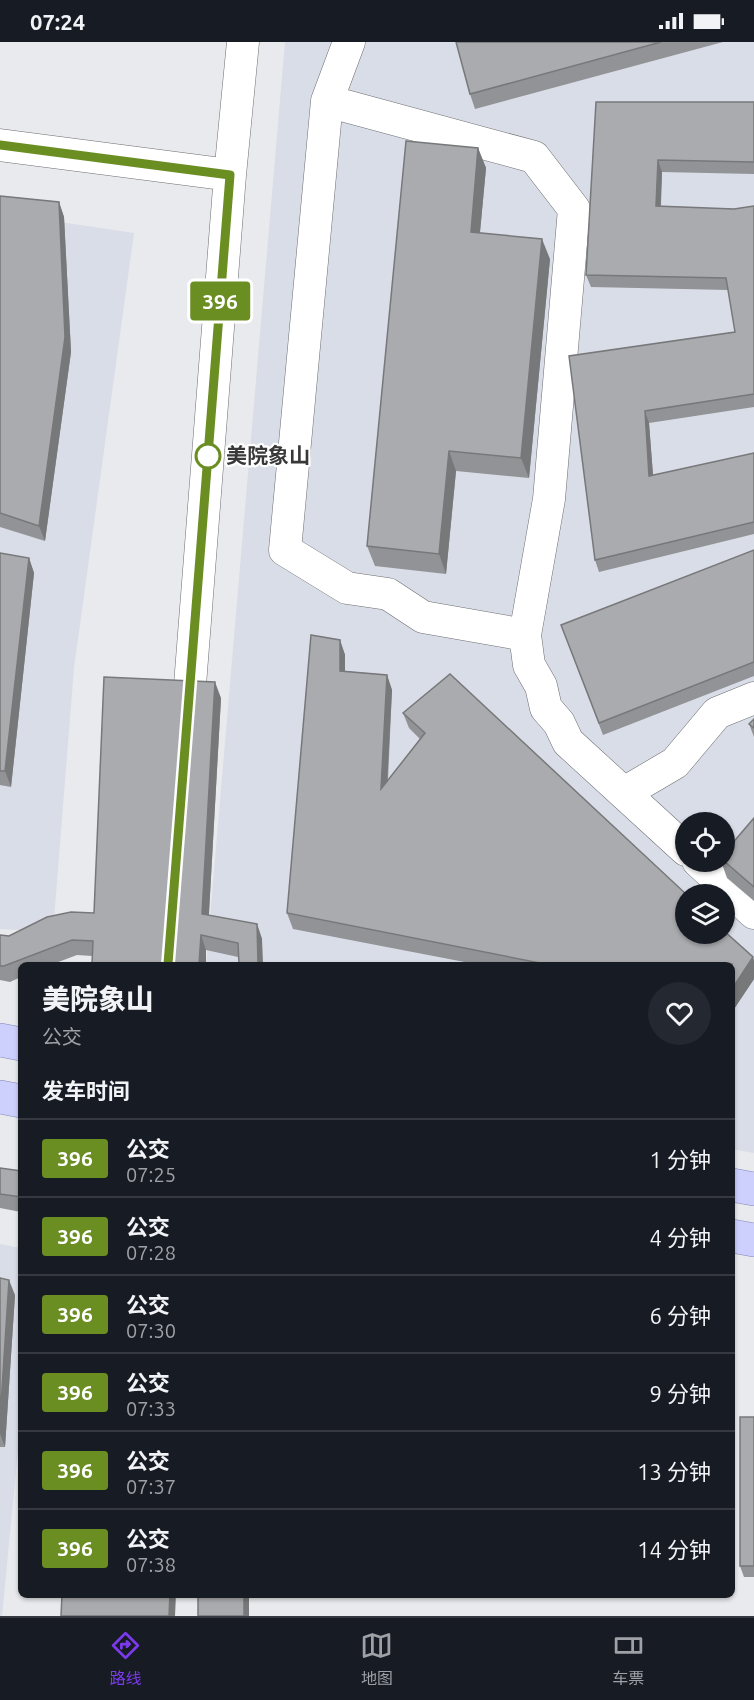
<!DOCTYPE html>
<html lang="zh">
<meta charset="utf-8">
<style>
:root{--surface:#171b24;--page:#242831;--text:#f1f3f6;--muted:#9ea1a6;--line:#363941;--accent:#7c3aed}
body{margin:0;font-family:Ubuntu,"Noto Sans SC",sans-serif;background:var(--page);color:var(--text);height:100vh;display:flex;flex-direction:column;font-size:22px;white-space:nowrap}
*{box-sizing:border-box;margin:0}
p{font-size:20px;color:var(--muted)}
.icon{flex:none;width:33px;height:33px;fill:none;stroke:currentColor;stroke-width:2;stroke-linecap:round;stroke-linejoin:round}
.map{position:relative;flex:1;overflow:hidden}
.details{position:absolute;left:18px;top:920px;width:717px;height:636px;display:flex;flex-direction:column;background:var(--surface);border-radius:9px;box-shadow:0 2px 4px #0004}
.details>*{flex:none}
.badge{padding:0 12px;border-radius:4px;font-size:21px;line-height:39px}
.fabs{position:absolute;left:675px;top:770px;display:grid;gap:12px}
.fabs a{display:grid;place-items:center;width:60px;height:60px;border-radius:50%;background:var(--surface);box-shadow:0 2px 4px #0004;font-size:30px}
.map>.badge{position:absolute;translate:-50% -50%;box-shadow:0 0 0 3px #fff}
h2{padding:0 24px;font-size:22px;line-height:54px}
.round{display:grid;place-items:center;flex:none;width:63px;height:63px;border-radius:32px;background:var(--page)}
.summary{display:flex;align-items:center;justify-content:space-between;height:102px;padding:0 24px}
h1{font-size:28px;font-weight:800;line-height:45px}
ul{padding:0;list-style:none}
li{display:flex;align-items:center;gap:18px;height:78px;padding:0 24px;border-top:2px solid var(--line)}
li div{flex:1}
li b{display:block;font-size:22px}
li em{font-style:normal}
li .badge{min-width:66px;font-weight:700;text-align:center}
.status{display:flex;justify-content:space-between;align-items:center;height:42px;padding:0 30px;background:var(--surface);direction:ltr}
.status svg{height:16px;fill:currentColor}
.tabs{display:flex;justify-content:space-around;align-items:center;height:84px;border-top:2px solid var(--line);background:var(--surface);font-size:16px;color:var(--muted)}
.tabs a{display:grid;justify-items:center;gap:3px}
.tabs .active{color:var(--accent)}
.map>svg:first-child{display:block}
.built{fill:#d9dde7;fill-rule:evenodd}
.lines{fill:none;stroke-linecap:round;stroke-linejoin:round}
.minor-casing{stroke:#6d6e71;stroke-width:33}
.major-casing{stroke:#8386b7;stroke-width:34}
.minor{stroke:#fff;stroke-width:32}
.major{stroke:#cdd0fd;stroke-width:33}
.wall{fill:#929396}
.shaded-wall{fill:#77787a}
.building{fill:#aaabae;stroke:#77787a;stroke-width:1.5}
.line-casing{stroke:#fff;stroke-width:14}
.line{stroke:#6b8e23;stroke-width:9}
.stop-dot{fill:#fff;stroke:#6b8e23;stroke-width:3}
.labels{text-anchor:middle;stroke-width:4.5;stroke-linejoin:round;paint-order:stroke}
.stop-label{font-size:21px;font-weight:bold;fill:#383839;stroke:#fff;text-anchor:start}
</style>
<div class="status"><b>07:24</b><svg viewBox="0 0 49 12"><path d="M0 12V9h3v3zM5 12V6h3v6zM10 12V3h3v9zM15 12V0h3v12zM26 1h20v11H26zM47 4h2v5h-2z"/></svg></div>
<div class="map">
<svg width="754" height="1574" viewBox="0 0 754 1574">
<rect width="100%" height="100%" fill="#e9eaed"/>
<path class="built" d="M285,0H754V1111L732,1107V922H206ZM686,780H724V819H686ZM686,852H724V891H686Z
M0,171L134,191L74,626L53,890L0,887Z
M0,1202L21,1206V1378L2,1574H0Z"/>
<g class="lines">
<g class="minor-casing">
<path id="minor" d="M349,0L327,59L285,508L347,546L388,552L423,575L525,593L529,623L541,644L546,666L559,681L568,700L686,808
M327,59L534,115L574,167L549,457L525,593
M0,103L230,133
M187,681L230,133L243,0
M624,751L675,721L717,671L754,656
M698,819L754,871"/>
</g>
<g class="major-casing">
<path id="major" d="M0,998L21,1002
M0,1055L21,1059
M732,1143L754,1147
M732,1194L754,1198"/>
</g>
<use href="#minor" class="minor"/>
<use href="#major" class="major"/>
</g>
<path class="wall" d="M456,0H723L475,67L470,52Z
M596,60H754V132L662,130L661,164L734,167L754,164V365L649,381L653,433L754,411V492L599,530L595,518L569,314L735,290L728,248L591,245L586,233Z
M478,106L486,126L480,191L550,217L529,436L456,429L446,532L375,524L367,504Z
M0,154L59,160L64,175L71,310L45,499L0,485Z
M754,508V634L603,693L561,583Z
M0,511L29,516L34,531L11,745L0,743Z
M340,598L345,613V629L387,633L392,648L388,738L420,697L409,686L403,671L753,915L754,919V937L732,970V922H475L293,887L287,871Z
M221,656L209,873L257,882L262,897L238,915L206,908L92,914L77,913L53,922H21V935L10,940L0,938V893L9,894L94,871Z
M754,677V695L749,682Z
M754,776V859L727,836L721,819H724Z
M0,1126L21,1129V1170L0,1166Z
M0,1236L15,1253L5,1405H0Z
M754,1375V1535H744L740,1524Z"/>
<path class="shaded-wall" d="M478,106L486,126L478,210L471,190Z
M658,118L662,130L660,176L656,164Z
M59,160L64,175L71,310L45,499L39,484Z
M542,197L550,217L529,436L521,416Z
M645,369L649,381L654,446L649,434Z
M449,409L456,429L446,532L439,512Z
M29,516L34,531L11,745L5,729Z
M340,598L345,613V644L340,629Z
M387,633L392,648L386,762L381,747Z
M215,640L221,656L208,887L202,872Z
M257,882L262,897L263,922H258Z
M201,893L206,908V922H199Z
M753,915L754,919V937L732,970V947Z
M9,1238L15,1253L5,1405L0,1392V1378Z
M170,1552H176L175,1574H169Z
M244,1552H249V1574H244Z"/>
<path class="building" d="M456,0H661L470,52Z
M596,60H754V120L658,118L656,164L734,167L754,164V352L645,369L649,434L754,411V480L595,518L569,314L735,290L726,236L586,233Z
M406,99L478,106L471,190L542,197L521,416L449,409L439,512L367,504Z
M0,154L59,160L65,295L39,484L0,471Z
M754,508V620L599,681L561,583Z
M0,511L29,516L5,729H0Z
M311,593L340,598V629L387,633L381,747L425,691L403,671L450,632L686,852V891H724V889L753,915L732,947V922H545L287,871Z
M104,635L215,640L202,872L257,882L258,922H239L238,901L201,893L199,922H92L93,899L72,898L4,924H0V893L9,894L47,875L71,870L94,871Z
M754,677V686L749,682Z
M754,776V845L724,819V811Z
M0,1126L21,1129V1155L0,1152Z
M0,1236L9,1238L0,1378Z
M740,1375H754V1524H740Z
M62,1552H170L169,1574H61Z
M198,1552H244V1574H198Z"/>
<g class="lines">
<g class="line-casing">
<path id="line" d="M0,103L230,133L168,922"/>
</g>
<use href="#line" class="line"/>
</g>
<circle class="stop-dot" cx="208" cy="414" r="12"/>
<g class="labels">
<g class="stop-label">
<text x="226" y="421">美院象山</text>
</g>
</g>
</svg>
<div class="fabs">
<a><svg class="icon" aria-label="locate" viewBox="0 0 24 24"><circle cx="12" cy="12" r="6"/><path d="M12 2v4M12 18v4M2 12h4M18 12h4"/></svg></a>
<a><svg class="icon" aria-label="layers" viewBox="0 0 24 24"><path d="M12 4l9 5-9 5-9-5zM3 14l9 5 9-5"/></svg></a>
</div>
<b class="badge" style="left:220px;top:259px;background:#6b8e23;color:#fff">396</b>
<section class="details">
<div class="summary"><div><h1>美院象山</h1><p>公交</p></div><a class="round"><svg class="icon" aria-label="heart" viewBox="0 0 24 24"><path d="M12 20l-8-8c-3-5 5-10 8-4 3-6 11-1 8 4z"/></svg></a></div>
<h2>发车时间</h2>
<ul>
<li><span class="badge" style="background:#6b8e23;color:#fff">396</span><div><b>公交</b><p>07:25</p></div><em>1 分钟</em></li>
<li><span class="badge" style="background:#6b8e23;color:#fff">396</span><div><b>公交</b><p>07:28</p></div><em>4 分钟</em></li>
<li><span class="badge" style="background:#6b8e23;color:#fff">396</span><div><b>公交</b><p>07:30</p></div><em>6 分钟</em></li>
<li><span class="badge" style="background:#6b8e23;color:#fff">396</span><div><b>公交</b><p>07:33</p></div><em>9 分钟</em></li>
<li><span class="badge" style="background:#6b8e23;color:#fff">396</span><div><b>公交</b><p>07:37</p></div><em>13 分钟</em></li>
<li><span class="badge" style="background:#6b8e23;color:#fff">396</span><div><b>公交</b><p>07:38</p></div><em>14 分钟</em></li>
</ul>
</section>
</div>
<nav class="tabs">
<a class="active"><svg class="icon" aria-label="directions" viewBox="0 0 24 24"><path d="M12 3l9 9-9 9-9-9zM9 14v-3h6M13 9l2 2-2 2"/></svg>路线</a>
<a><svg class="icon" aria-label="map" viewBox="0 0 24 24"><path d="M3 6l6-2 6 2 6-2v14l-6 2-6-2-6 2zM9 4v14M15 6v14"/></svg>地图</a>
<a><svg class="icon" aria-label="tickets" viewBox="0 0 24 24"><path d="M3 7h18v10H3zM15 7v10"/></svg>车票</a>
</nav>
